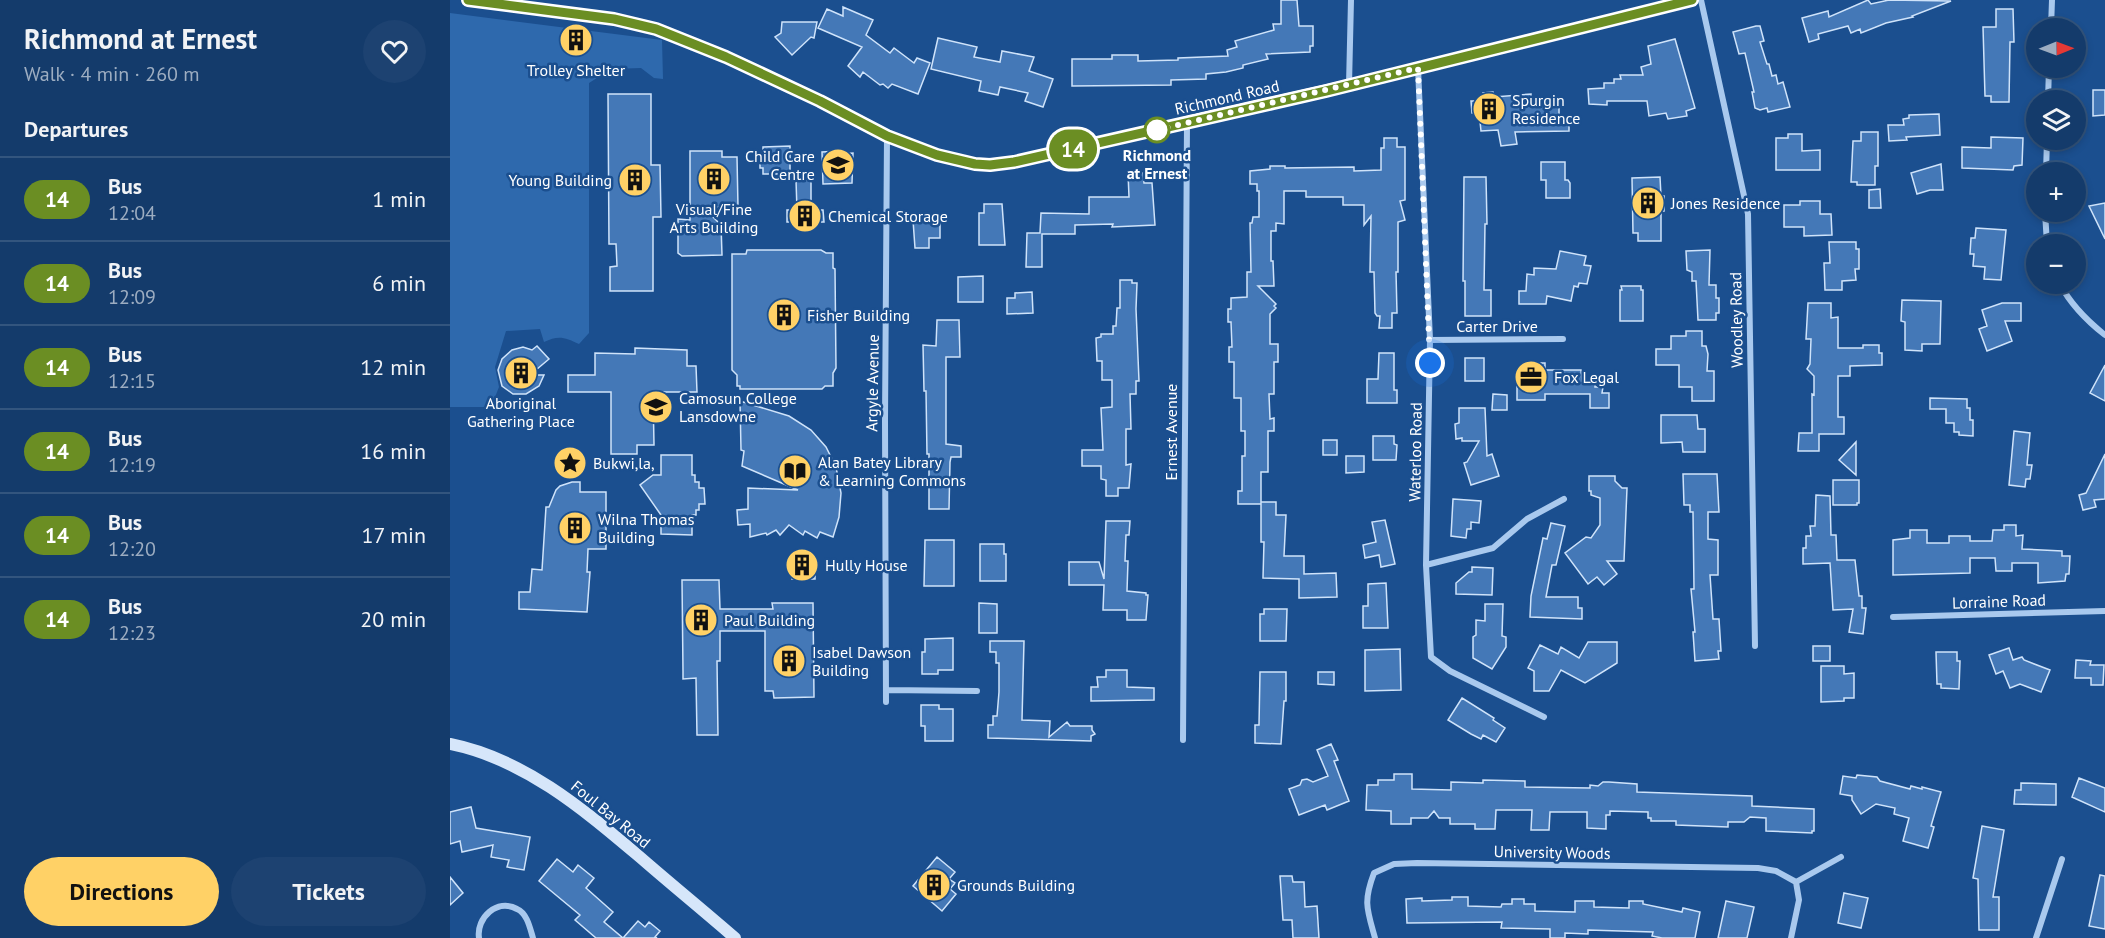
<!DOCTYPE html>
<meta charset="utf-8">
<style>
:root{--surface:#143b6b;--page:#1d4271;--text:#f1f3f6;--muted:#9dadc1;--line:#33557e;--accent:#ffd166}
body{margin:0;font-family:"PT Sans",sans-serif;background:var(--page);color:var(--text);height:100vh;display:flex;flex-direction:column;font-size:22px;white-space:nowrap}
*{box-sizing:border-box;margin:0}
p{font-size:20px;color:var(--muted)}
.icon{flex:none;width:33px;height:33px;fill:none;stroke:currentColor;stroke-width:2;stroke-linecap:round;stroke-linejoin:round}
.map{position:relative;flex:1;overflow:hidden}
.sheet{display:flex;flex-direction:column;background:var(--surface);width:450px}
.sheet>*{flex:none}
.badge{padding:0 12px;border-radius:20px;font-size:21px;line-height:39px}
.needle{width:39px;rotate:89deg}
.tools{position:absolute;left:1576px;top:18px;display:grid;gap:12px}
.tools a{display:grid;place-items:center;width:60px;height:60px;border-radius:50%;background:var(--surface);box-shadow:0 3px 9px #0003,0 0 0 2px var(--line);font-size:30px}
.you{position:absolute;width:30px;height:30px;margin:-15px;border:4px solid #fff;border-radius:50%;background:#1a73e8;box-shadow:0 0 0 9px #1a73e833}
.map>.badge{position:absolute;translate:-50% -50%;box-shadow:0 0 0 3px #fff}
h2{padding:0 24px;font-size:22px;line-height:54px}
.round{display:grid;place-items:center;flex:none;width:63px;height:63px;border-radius:32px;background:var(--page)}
.summary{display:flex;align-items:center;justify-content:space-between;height:102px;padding:0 24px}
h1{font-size:28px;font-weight:700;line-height:45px}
.action{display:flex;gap:12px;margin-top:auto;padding:12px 24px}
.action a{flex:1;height:69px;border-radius:36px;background:var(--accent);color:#111;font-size:24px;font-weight:700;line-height:69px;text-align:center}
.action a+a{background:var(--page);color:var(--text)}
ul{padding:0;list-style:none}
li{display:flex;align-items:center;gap:18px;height:84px;padding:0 24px;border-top:2px solid var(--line)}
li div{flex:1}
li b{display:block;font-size:22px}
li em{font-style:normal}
li .badge{min-width:66px;font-weight:700;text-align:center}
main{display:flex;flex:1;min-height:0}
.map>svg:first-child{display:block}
.green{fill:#2e69ad}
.building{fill:#4478b7;stroke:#cfe3fa;stroke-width:1.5}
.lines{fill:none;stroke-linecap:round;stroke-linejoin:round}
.minor{stroke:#a9c9ee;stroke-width:6}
.secondary{stroke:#d6e6fa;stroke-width:12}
.line-casing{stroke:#fff;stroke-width:14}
.line{stroke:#6b8e23;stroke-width:9}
.walk{stroke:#fff;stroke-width:6;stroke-dasharray:0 10.8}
.stop-dot{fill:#fff;stroke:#6b8e23;stroke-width:3}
.labels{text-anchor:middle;stroke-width:5;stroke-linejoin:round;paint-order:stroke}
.poi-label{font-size:16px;fill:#fff;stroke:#1b4f8f;text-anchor:start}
.street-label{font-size:16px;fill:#fff;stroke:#1b4f8f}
.stop-label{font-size:16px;font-weight:bold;fill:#fff;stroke:#1b4f8f}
</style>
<main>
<section class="sheet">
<div class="summary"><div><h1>Richmond at Ernest</h1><p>Walk · 4 min · 260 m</p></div><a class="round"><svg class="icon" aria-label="heart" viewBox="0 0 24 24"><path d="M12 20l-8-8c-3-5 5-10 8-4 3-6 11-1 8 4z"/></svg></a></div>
<h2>Departures</h2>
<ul>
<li><span class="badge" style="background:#6b8e23;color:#fff">14</span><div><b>Bus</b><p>12:04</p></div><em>1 min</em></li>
<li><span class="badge" style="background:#6b8e23;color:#fff">14</span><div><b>Bus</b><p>12:09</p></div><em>6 min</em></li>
<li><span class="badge" style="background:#6b8e23;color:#fff">14</span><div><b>Bus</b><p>12:15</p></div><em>12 min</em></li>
<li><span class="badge" style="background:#6b8e23;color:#fff">14</span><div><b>Bus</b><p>12:19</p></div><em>16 min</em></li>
<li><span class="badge" style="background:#6b8e23;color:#fff">14</span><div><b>Bus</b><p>12:20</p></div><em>17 min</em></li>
<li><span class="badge" style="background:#6b8e23;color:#fff">14</span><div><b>Bus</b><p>12:23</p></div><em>20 min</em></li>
</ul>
<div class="action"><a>Directions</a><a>Tickets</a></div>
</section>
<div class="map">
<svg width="1655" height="938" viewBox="0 0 1655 938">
<rect width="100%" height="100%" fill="#1b4f8f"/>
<path class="green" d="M0,13L212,40L213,79L204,78L191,68L161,69L139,83V333L129,344C115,337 108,335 94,342L90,329L56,331L45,367L49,387L41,407H0Z"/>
<path class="building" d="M831,0H847L849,26H863V46H860V52L816,54L818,59L793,65V68L776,72L756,74V79L721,80V85L622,86V59H662V55H688V61L728,60V58L778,56L777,50L787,47L785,41L824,30L823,24H831Z
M1418,0L1421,4L1439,0L1501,1L1462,16L1463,17L1436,23L1411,33L1410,29L1401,33L1398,26L1368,34L1369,39L1359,42L1352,18L1378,11L1379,17Z
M393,7L423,20L416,35L440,53L444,48L464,63L467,58L480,63L468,94L442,84L438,88L433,84L430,85L413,72L410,77L398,66L412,47L368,28L377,9L393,16Z
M1546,9H1563L1564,42H1560L1559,102H1541V96H1535L1533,27H1546Z
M332,22H367L364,38L361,37L342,55L325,37L331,33Z
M1306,26H1310L1314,41L1310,42L1317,64H1319L1322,76L1326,75L1328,84L1333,82L1340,107L1318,112L1317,108L1310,110L1305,108L1302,92H1304L1295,53L1289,54L1283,32Z
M488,38L527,47L524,57L550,62L552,51L584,57L579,71L603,79L593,107L575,101L578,93L550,87L548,95L529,91L531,81L481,69Z
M1225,39L1245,108L1236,111L1237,116L1218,119L1216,113L1199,116L1197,101H1157V105L1139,104L1138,89L1154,88V83H1164V79H1171L1170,75H1193L1191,67L1201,64L1198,46Z
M1643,90H1655V115L1643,116Z
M1043,92L1044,97L1081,94V101H1109V118H1119V131L1065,132L1067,144L1051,146L1048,130L1031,131L1029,112L1022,113L1021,101H1028V99L1033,98V93Z
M158,94H201V165H210L211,217H203V291H160V267L167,266L166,244H159Z
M1489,114L1490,135L1456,137L1457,140L1439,141L1438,125H1454L1453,119L1459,118V115Z
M1411,132H1428V166H1425V185H1407V182H1401L1403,141H1411Z
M1338,134H1352V151L1370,150V170H1326V138H1338Z
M1541,137L1573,138L1572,165L1564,166L1563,170L1512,168V147L1541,148Z
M934,138H947V147H955V200L950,201L955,220L948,222V272H946L947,313H942V328H929L930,316H927L925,313L924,272H920L921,216L914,225V205H893V197H856V191H834V224L826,223V231H821V261H823L824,286H808L826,304L824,306L826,308L820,314V344H828V362H824V394H819L820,419L824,418V431H818V472H811V504H788V491H792V456H795V431H791V398H784V362H779V347H782L781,322H778V309H781V298L797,297V272H801L800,223H802L803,217H809V191H807V184H800V171L820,169V166H835V168L904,167V171L931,170V148H934Z
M340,146V174H313V168H310V153H313V147Z
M240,151H272V157H287L288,207H253L271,225L272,255L232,256L228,253V219L240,220Z
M389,151V154L403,153L402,183L373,184L372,152Z
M1091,162H1115V180H1118L1120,183V198H1096V180H1091Z
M1491,164L1493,190H1480L1467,194L1461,173Z
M678,173H693L694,183H702L705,225L662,227L663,224L625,225V234H592V267H576L577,233H590L591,213L639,214V197H679Z
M1014,177H1036L1037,224H1035L1034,290H1041V316H1015V281H1013Z
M1210,177L1211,196H1214V211H1211V241H1188V233H1183L1182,178Z
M346,180H361V210H373L374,222H337V210H347Z
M1430,189L1431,208H1419V190Z
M1350,201H1370V214H1381L1382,235L1354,236V227H1334V205H1350Z
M1655,203V239L1639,206Z
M534,204H552L555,245H529V213H534Z
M490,219V238H479V248H465L463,220Z
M1526,228L1556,230L1551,280L1534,279L1535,267L1523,266L1524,254H1520L1521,238H1525Z
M1379,242H1406V249H1409V269H1405L1406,280L1392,281V290H1375L1374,263H1380Z
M297,250H371L376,253H383V268L385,269L386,368L383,373V386H375L372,389H290V386H287V375L282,370V254H296Z
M1260,250L1259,285H1266V298H1269V313H1266V320H1248L1246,281H1242V272L1237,270L1236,251Z
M1110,251L1136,256L1134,265L1141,266L1137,284L1129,283L1128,287L1124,286L1121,301L1097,296L1096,304H1069V291H1076L1077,274L1084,275V268L1106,269Z
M533,276V302H508V277Z
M670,280H682V283H687L686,309L689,381H686V394H680L681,429H676V465L681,464L679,488H668V496H656V480L651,479V466H632V450H653L651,408L662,407V380H652V361H647L646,338L651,337V334H663V326H666L667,308H670Z
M1171,286H1191V290H1193V321H1170V290H1172Z
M582,292L583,313L557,314V298H565V293Z
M1452,300L1491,301L1490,344H1472V351L1455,350V322L1451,321Z
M1358,303H1381V318L1388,317V348H1413V345H1429V353H1432V365L1400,366V376H1388V417H1394V434H1369V451H1348L1349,433H1362V394L1364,395V376L1357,369L1360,364L1361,339H1356Z
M1552,303H1571V321H1555L1562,341L1537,351L1529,329L1537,326L1532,310Z
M487,320H509L510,357H496V444L511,446V457H501L500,462L499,509H479V454H477L476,391H474L473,345L486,346Z
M1236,331H1252V346H1256L1258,354L1257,371H1264V401H1242V387H1229V365H1206V349H1221V336H1236Z
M87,346L99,359L80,375H94L89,386L76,394H63L52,386L48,370L52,359L62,350L73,347L82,350Z
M185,348L237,350V366H246L247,392H203L204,445H187V454H161V392H118V375H145V353L185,354Z
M929,353H944V390H947V403H917V379H928Z
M1015,358H1034V381H1015Z
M1079,363H1095V370H1131L1132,381L1145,380V387H1153L1152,393H1159V408H1140V394H1095V400H1067V371H1079Z
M1655,365V401L1640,393Z
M1043,394L1057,395V410H1042Z
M1480,398L1517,399V408H1520V420H1523V436L1509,435V432H1504V423H1496V409H1480Z
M290,401L339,416L361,430L376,447L386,467L391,493L389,517L383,537L370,532L367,538L355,531L353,535L339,525L330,535L326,530L317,535L316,533L300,537V524L288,525L287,510L298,509V488L348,490L292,466L294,451L291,450Z
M1009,408H1035L1037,456L1042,454L1049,476L1021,485L1014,463L1017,462L1029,441H1012V438L1006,439L1005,424L1009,423Z
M1211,415H1247L1248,429H1255V452H1233L1232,442L1211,443Z
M1564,431L1580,433L1577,465H1582L1580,479H1576L1575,487L1559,485Z
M923,436H944V444L947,445L946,460H923Z
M873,440H887V455H873Z
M1406,442V475L1389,460Z
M1655,454V499L1644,500L1646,507L1633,510L1629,495L1636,493Z
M211,455H242V475H245V482H249V488H254L255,504H249V510H246V515H242V535L211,534V515L190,485L203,475H211Z
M896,456H914V472L896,473Z
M1233,474H1267L1269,512H1258V539L1268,540V575H1260L1263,619H1269L1271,651H1268L1269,659L1245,661L1243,632H1245L1241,589H1244L1243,512H1240V505H1234Z
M1139,476H1165V481L1172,488H1177L1174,561H1157L1167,574L1154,585L1147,577L1138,584L1115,553L1136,537L1141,538L1150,525V498L1141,495V491H1139Z
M1383,480H1409V503H1407V505H1383Z
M122,482H130V492H156V549H138L137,572H140L137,612L69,609V592H80L82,569L92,570L96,507H99L106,490L110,486Z
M1366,495L1380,496L1381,535H1386L1387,560H1405L1409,596H1412V608H1416L1413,634L1399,632L1403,609L1383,610L1380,563L1353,564V548H1356V536H1361L1360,526H1365Z
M1003,499L1031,501L1029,523L1021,522V529H1017L1016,538L1001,536Z
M811,502H826V515H836L834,556H854V574L886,573L887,597L849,598V579L813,578L814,542H811Z
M935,520L945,564L931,567L929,555L915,558L913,545L926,542L922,522Z
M656,521H680L679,535H676L675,561H678L677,591L696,593V595H698L696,620H677V610H653L654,585H619V562H649L654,579Z
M1101,523L1115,526L1106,565H1102L1096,597H1128V608H1132V619L1080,617L1081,596L1093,538L1097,539Z
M1554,525H1566V536L1573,535L1572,549L1612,551V556H1620L1619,574H1616L1615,581L1588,583V563H1562V571H1546L1545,558H1520V573L1443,575V540L1460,538V530H1477V543H1499V536H1520V541H1542L1543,530H1554Z
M475,540H504V586H474Z
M530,544H554V554H556V581H530Z
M339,559H365V579H342V571H339Z
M1022,567L1043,568L1042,595L1006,594V583L1019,572H1022Z
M232,580H269L270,609H323L322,603H363L364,697L324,698L323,691H315V631H270V661H267L268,735H247L246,678L233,679V671Z
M936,583L938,628H913V606H918V584Z
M529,603L547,604V633H529Z
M1035,604H1053L1052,636L1056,637V647L1042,669L1023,658V637L1026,635V620L1035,621Z
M814,609H837L836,641H810V614H814Z
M503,638V670H488V674H472V652H475V639Z
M540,641H574L572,720L600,721L599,737L617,722L620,726H642V730L645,734L641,736V741L538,738V725H543V716H547L549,692V663H546V652H540Z
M1138,642H1167V663L1135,683L1111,670L1099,691H1084V671L1078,668L1090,645L1108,654L1111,647L1129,658Z
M1363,646H1380V661H1363Z
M1559,648L1563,660L1572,657L1574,660L1600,670L1591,692L1570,684L1560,688L1553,671L1546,674L1539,655Z
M950,649L951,690L915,691V650Z
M1486,652H1507V661H1510L1509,689L1491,688V684H1487Z
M1626,660L1641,661L1640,665H1654L1653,685H1641V678H1625Z
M1371,666H1394V674L1404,673V698H1394V701L1371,702Z
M656,670H677V687L704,688V700L641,701V687H648L647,677H656Z
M810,672H836V701H834L831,744L805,743V725H809Z
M868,672H884V685L868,684Z
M1012,698L1044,718L1043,720L1055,728L1046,742L1033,735L1031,739L1021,734L998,720Z
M471,705H489V709H503V741H475V726H471Z
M881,744L888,760L884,761L899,801L877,810L875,805L849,815L839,789L850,785L852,780L857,779L863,782L878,776L867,750Z
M944,774H962V789L1001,790V782L1033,783V780L1075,781V787L1140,788V785L1148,786L1153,782H1159L1187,784V792L1302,796V806L1364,809V831H1362V833L1316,831V818L1300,817L1294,822H1278V827L1226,825V821H1201V818H1198V812L1160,811V815H1156V829L1137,828V812H1100L1099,830H1081L1082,810H1046L1045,829H1025V824H1000V818H989L984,811L978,818H961V824H941V811L916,810L917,785H928V780H944Z
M1407,775L1427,777L1430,781L1460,789L1461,786L1472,789V787L1491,792L1481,826L1484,827L1478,848L1453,841L1459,818L1444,814L1445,808L1426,804L1411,814L1402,800V796L1390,794L1393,776L1406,778Z
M1629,778L1655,788V812L1622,797Z
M1571,783L1606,784V805L1564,804L1565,790H1571Z
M21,807L26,828L80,837L74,870L57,867L59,860L41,857L43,845L12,852L10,841L0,844V812Z
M1532,826L1554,830L1543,897H1549V930H1529L1528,879L1523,878Z
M487,857L505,872L499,879L505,883L500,889L506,894L492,911L463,886Z
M107,859L123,872L128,865L144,878L136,888L163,912L154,922L173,938H146L125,920L130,915L89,881Z
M1650,875L1655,876V929L1639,926Z
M830,876H842L843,882H854L855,907L867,906L869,938H843L842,920H833Z
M0,877L13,893L0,905Z
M1394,893L1418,898L1411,928L1388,923Z
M1002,897H1018V906L1051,907L1052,904H1062V899H1074V904H1085V911L1125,912V901H1144V907L1179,908V901H1193V904L1232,912L1233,908L1250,912L1245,938H1212L1202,936L1203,932L1138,930V934L1115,933V938H1100V929L1051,928L1052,922L957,923L956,899L972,898V901L1002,900Z
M1276,901L1304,907L1297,938H1268Z
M188,921L195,927L199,922L210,931L205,937L207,938H173Z"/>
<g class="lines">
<path class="minor" d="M1251,0L1298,214L1305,646
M1601,28L1602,0
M968,68L980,340L976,565L981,657L1000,671L1094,717
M899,85L901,0
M1598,100L1599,68
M1596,172L1597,140
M1595,212L1597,244
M1610,284C1621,305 1636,320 1655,335
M980,340L1113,339
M976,565L1043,548L1077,519L1114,499
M1443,617L1655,611
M436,690L527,691
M436,702L435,421L437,136
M733,740L737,124
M1346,882L1391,857
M29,938C26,918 47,898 67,909C77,913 80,928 83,938
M925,938C917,909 913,902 924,873L944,864L967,863L1308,868L1326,871L1346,882L1349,900L1341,938
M1586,938L1612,859"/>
<path class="secondary" d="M18,0L164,19L206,29L276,57L370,101L437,136L487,155L525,164L540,165L564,162L899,85L1242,0
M0,744C75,759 134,810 191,858C222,885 254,911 285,938"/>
</g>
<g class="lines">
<g class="line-casing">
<path id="line" d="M18,0L164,19L206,29L276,57L370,101L437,136L487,155L525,164L540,165L564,162L876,91L1242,0"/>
</g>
<use href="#line" class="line"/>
<path class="walk" d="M707,130L968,68L980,363"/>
</g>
<defs>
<g id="building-disc" transform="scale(1.725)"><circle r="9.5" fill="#ffd166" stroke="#1b4f8f"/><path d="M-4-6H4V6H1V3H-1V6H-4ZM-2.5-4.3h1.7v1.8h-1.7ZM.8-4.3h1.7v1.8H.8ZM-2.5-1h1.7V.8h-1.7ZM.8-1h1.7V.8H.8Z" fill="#111"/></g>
<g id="school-disc" transform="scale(1.725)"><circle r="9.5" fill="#ffd166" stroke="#1b4f8f"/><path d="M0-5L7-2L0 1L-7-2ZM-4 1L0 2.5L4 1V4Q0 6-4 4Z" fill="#111"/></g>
<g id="office-disc" transform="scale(1.725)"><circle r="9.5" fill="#ffd166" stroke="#1b4f8f"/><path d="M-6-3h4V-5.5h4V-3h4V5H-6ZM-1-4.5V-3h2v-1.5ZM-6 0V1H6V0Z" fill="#111"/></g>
<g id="university-disc" transform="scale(1.725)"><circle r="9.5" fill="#ffd166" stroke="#1b4f8f"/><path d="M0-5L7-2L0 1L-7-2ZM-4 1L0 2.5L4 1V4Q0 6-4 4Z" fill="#111"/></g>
<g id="sight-disc" transform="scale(1.725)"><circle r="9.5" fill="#ffd166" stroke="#1b4f8f"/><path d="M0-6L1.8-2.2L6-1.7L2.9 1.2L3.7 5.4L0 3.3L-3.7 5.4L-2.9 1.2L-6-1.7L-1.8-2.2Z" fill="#111"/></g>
<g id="library-disc" transform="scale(1.725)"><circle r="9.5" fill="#ffd166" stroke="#1b4f8f"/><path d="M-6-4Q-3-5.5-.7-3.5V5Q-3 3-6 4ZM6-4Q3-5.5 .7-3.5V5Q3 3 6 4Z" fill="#111"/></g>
</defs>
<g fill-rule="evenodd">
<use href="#building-disc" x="126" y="40"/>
<use href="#building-disc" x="1039" y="109"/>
<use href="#school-disc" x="388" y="165"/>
<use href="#building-disc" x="264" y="179"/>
<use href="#building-disc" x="185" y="180"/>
<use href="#building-disc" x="1198" y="203"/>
<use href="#building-disc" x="355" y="216"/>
<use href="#building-disc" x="334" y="315"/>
<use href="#building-disc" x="71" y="373"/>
<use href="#office-disc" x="1081" y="377"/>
<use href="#university-disc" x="206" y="407"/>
<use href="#sight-disc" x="120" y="463"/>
<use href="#library-disc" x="345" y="471"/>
<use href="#building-disc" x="125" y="528"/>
<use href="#building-disc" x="352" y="565"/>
<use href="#building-disc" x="251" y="620"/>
<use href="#building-disc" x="339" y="661"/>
<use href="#building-disc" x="484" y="885"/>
</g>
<circle class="stop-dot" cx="707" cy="130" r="12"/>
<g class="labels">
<g class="poi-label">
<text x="126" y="76" text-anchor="middle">Trolley Shelter</text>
<text x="1062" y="106">Spurgin<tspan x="1062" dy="18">Residence</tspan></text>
<text x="365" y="162" text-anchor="end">Child Care<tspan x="365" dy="18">Centre</tspan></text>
<text x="162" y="186" text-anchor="end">Young Building</text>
<text x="1221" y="209">Jones Residence</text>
<text x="264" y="215" text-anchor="middle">Visual/Fine<tspan x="264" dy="18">Arts Building</tspan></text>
<text x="378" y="222">Chemical Storage</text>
<text x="357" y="321">Fisher Building</text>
<text x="1104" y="383">Fox Legal</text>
<text x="229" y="404">Camosun College<tspan x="229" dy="18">Lansdowne</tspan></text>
<text x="71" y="409" text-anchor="middle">Aboriginal<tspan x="71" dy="18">Gathering Place</tspan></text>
<text x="368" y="468">Alan Batey Library<tspan x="368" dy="18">&amp; Learning Commons</tspan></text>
<text x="143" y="469">Bukwi,la,</text>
<text x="148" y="525">Wilna Thomas<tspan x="148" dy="18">Building</tspan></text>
<text x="375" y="571">Hully House</text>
<text x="274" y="626">Paul Building</text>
<text x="362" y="658">Isabel Dawson<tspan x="362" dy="18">Building</tspan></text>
<text x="507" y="891">Grounds Building</text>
</g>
<g class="street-label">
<text transform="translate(777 97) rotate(-13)" y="6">Richmond Road</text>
<text transform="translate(1286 320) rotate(-91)" y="6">Woodley Road</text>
<text x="1047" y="332">Carter Drive</text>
<text transform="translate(422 383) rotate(-89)" y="6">Argyle Avenue</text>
<text transform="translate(721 432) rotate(-90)" y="6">Ernest Avenue</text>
<text transform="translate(965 452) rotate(-89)" y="6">Waterloo Road</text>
<text transform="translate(1549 601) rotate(-2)" y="6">Lorraine Road</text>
<text transform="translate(161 814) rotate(39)" y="6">Foul Bay Road</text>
<text transform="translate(1102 852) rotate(1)" y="6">University Woods</text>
</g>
<g class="stop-label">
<text x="707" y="161">Richmond<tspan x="707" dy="18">at Ernest</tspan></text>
</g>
</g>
</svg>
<div class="tools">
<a><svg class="needle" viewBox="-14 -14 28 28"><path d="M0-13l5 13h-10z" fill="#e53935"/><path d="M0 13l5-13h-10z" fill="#9dadc1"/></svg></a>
<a><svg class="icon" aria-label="layers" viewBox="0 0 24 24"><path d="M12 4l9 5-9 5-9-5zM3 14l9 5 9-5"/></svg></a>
<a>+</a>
<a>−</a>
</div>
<div class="you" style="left:980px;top:363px"></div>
<b class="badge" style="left:623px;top:149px;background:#6b8e23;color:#fff">14</b>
</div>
</main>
